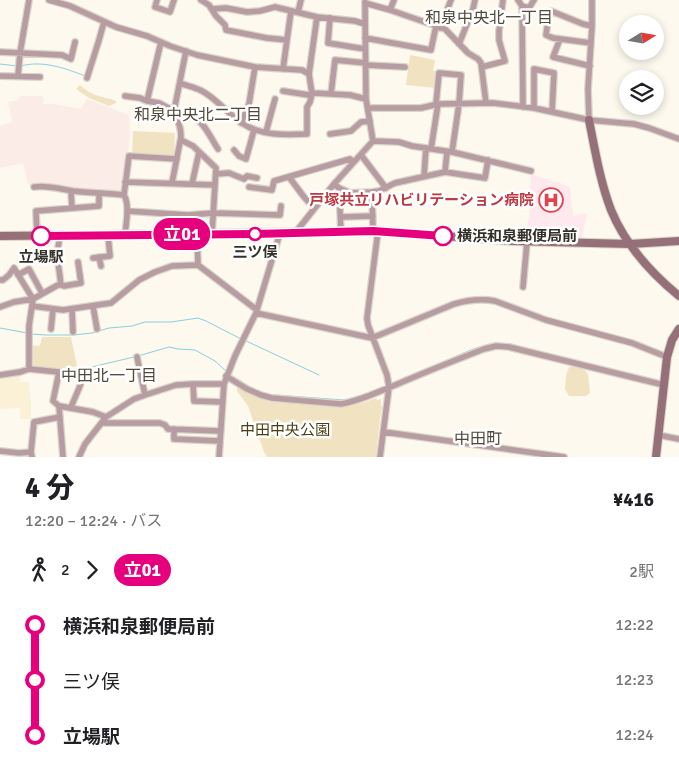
<!DOCTYPE html>
<html lang="ja">
<meta charset="utf-8">
<style>
:root{--surface:#fff;--page:#f6f6f6;--text:#202124;--muted:#757577}
body{margin:0;font-family:Signika,"Noto Sans JP",sans-serif;background:var(--page);color:var(--text);height:100vh;display:flex;flex-direction:column;font-size:19px;white-space:nowrap}
*{box-sizing:border-box;margin:0}
p{font-size:16px;color:var(--muted)}
.icon{flex:none;width:28px;height:28px;fill:none;stroke:currentColor;stroke-width:2;stroke-linecap:round;stroke-linejoin:round}
.map{position:relative;height:457px;overflow:hidden}
.drawer{display:flex;flex-direction:column;background:var(--surface);flex:1}
.drawer>*{flex:none}
.badge{padding:0 10px;border-radius:16px;font-size:18px;line-height:32px}
.needle{width:32px;rotate:79deg}
.fabs{position:absolute;left:619px;top:15px;display:grid;gap:10px}
.fabs a{display:grid;place-items:center;width:45px;height:45px;border-radius:50%;background:var(--surface);box-shadow:0 2px 8px #0003;font-size:25px}
.map>.badge{position:absolute;translate:-50% -50%;box-shadow:0 0 0 2px #fff}
.legs{display:flex;align-items:center;gap:8px;height:55px;padding:0 25px;font-size:16px}
.legs p{margin-inline-start:auto}
.head{display:flex;align-items:center;justify-content:space-between;height:85px;padding:0 25px}
h1{font-size:28px;font-weight:800;line-height:38px}
ul{padding:0 25px;list-style:none}
li{display:flex;align-items:center;gap:18px;height:55px;font-size:19px}
li i{display:grid;place-items:center;width:8px;height:100%;margin:0 6px;background:currentColor}
li i::after{content:'';width:12px;height:12px;margin:-6px;border:4px solid;border-radius:50%;background:var(--surface)}
li p{margin-inline-start:auto}
li:first-child i{background:linear-gradient(#0000 50%,currentColor 0)}
li:last-child i{background:linear-gradient(currentColor 50%,#0000 0)}
.map>svg:first-child{display:block}
.built{fill:#fbf1d7}
.education{fill:#fbece8}
.medical{fill:#fee9ef}
.green{fill:#f1e3c1}
.lines{fill:none;stroke-linecap:round;stroke-linejoin:round}
.stream{stroke:#89cfdf;stroke-width:1}
.street-casing{stroke:#d9d5cb;stroke-width:8}
.secondary-casing{stroke:#d9d5cb;stroke-width:10}
.street{stroke:#b79ca2;stroke-width:5.5}
.secondary{stroke:#967079;stroke-width:8}
.line-1-casing{stroke:#fff;stroke-width:11}
.line-1{stroke:#e6007e;stroke-width:8}
.stop-1-dot{fill:#fff;stroke:#e6007e;stroke-width:2.5}
.labels{text-anchor:middle;stroke-width:5;stroke-linejoin:round;paint-order:stroke}
.health-label{font-size:15px;font-weight:bold;fill:#be3a42;stroke:#fff;text-anchor:end}
.stop-label{font-size:15px;font-weight:bold;fill:#333029;stroke:#fff}
.park-label{font-size:15px;fill:#4c3d12;stroke:#fff}
.neighbourhood-label{font-size:16px;fill:#504a3b;stroke:#fff}
</style>
<div class="map">
<svg width="679" height="457" viewBox="0 0 679 457">
<rect width="100%" height="100%" fill="#fef9ee"/>
<path class="built" d="M20,375V382H29L31,402V419H20V408L0,409V378Z"/>
<path class="education" d="M21,96H42L44,99L43,104H53L81,109L87,99L129,115L130,130L128,157L123,193L34,186L28,184L23,163L0,168V126L12,122L8,102L17,101Z"/>
<path class="medical" d="M531,174L570,187L573,216L587,213L582,238L523,239L529,217Z"/>
<path class="green" d="M410,55L435,60L433,71H438L436,88L406,85Z
M80,85C85,90 92,94 99,96C105,98 110,98 116,101V103L109,106L89,98L76,89Z
M133,131L175,133L174,156L132,154Z
M42,337H71L77,366C62,371 47,368 31,367V345L40,346Z
M569,367H582L588,374L590,393L586,396H569L565,389L566,376Z
M237,387L271,402L338,405H352L365,402L376,398L377,400L381,399V405L382,407L380,418L376,457H267L264,452L248,406L237,391Z"/>
<g class="lines">
<path class="stream" d="M0,64L17,66
M21,66C42,60 65,68 85,76
M0,328L27,333
M31,334L46,335H73L92,333L109,328L132,326L145,322H171L198,318L206,321L241,339
M244,340L319,375
M138,356L169,347L178,349L195,350L215,361L227,372
M441,363C462,354 486,340 510,344
M60,371C67,371 78,367 83,369L134,357
M231,375L250,387
M390,384L400,380
M371,392L386,386
M275,395L344,400L363,395"/>
<g class="street-casing">
<path id="street" d="M49,0L70,6L116,27L147,36L170,46L197,55L255,67L302,70L309,74
M157,0L155,7L170,12L174,0
M201,0L209,5L216,16L225,25L226,30L267,38L287,40
M518,0L522,6L523,107
M365,2L366,99L373,141
M365,3L390,10L445,29L468,53L478,59L481,63L486,103
M522,6L529,8L534,0
M212,9L226,8L247,12L260,11L275,7L317,17L355,21L365,24
M390,10L394,0
M298,12L301,0
M330,18L328,43L365,49
M440,28L451,0
M365,38L431,50L436,26
M560,39L553,57L590,66
M591,43L553,38L546,35L549,13L551,11L583,24L592,26
M459,44L473,9L475,0
M0,52L62,55L71,59L75,42
M365,65L405,67
M482,67L505,61L499,40V31L503,0
M283,69L291,11
M0,76L40,77
M18,76L20,53L29,0
M87,78L99,40L104,22
M180,83C187,86 195,87 202,91C217,99 228,114 242,123C260,136 286,135 307,134V107L310,102L312,94L309,74L317,17
M283,91L309,95L314,93L350,95L366,99
M331,94L335,60L366,63
M125,96L140,98L147,101L159,103L174,111C178,121 183,132 180,142L172,183
M147,101L161,42
M436,104L439,73L461,75L459,104L452,152
M368,108H421L438,104L493,103L534,108L589,120L634,124L649,128L679,139
M534,108V69L554,73L552,112
M174,111L186,51
M176,117C180,116 185,115 189,116C203,118 211,139 218,149
M589,120L588,89L592,26V0
M241,123L249,104L255,67
M266,132L275,99
M330,134L351,131L361,122L370,121
M181,140L193,146L216,168L212,234
M373,141L399,142L412,146L452,152L531,171
M431,149L438,104
M234,150L239,156L246,159L254,130
M361,155L386,188
M445,172L447,152
M216,174L229,173L244,179L247,176L257,178
M424,176L426,148
M289,177L304,197L314,208
M125,182L215,185
M192,184L199,152
M334,184L339,188L350,193L372,192L379,191L395,183L445,172L485,178L488,160
M34,187C47,185 60,189 73,191C90,193 107,193 124,195
M249,187L272,190L274,181L350,159L353,162
M339,188L341,232
M71,191L72,208
M372,192L373,231
M127,211L188,215L213,213L280,215L281,206
M341,217L373,216
M378,231L367,318L368,325L387,375L389,387L380,457
M295,233L334,184L373,141
M197,234L198,265
M37,235L36,211L99,206V193
M125,235C126,223 130,205 124,195L129,156L177,159
M99,257L101,266
M93,258L110,256L108,235
M18,275L29,269L42,293
M0,280H3L9,275L14,268L33,299L29,326V369
M61,285L64,286L81,283L78,262
M523,287L527,242
M32,306L63,310L111,303L139,280L155,272L172,266L198,265L257,310
M93,306L97,329
M0,307L14,302L33,299L58,285H61L57,254L60,236
M72,309L73,332
M256,313L372,338L454,304C468,300 480,298 495,301L546,320L632,343L667,357
M51,329L53,309
M137,357L145,395
M0,375L20,372L29,369L59,372L53,401L59,406L93,412L106,417
M226,376L247,389L261,395L272,398L341,404C360,401 375,393 393,386C423,373 453,361 484,349L496,346L509,347L664,385
M193,384L194,401L222,402
M59,406L63,457
M71,407L80,386L83,375L86,371
M103,423H160L165,425L168,429L220,431
M174,429V439L220,441
M384,432L564,457
M658,435L679,439
M0,451L19,453L31,452
M32,457L31,452L34,422L60,417
M79,457L85,444L106,417L134,399L145,395L176,385L193,384H224
M219,457L224,384L235,356L256,313L280,233"/>
</g>
<g class="secondary-casing">
<path id="secondary" d="M589,120C595,150 600,181 611,210C625,244 651,273 679,296
M0,236L197,234L373,231L513,241L630,244L679,241
M656,457L667,357L672,340L679,329"/>
</g>
<use href="#street" class="street"/>
<use href="#secondary" class="secondary"/>
</g>
<g class="lines">
<g class="line-1-casing">
<path id="line-1" d="M41,236L254,234L373,231L443,236"/>
</g>
<use href="#line-1" class="line-1"/>
</g>
<defs>
<g id="hospital-ring" transform="scale(1.25)"><circle r="9.5" fill="#fff" stroke="#e0444e" stroke-width="1.5"/><path d="M-5-5h3v3.5h4V-5h3V5h-3V1.5h-4V5h-3Z" fill="#e0444e"/></g>
</defs>
<g fill-rule="evenodd">
<use href="#hospital-ring" x="551" y="200"/>
</g>
<g class="stop-1-dot">
<circle cx="255" cy="234" r="6"/>
<circle cx="41" cy="236" r="9"/>
<circle cx="443" cy="236" r="9"/>
</g>
<g class="labels">
<g class="health-label">
<text x="534" y="205">戸塚共立リハビリテーション病院</text>
</g>
<g class="stop-label">
<text x="457" y="241" text-anchor="start">横浜和泉郵便局前</text>
<text x="255" y="257">三ツ俣</text>
<text x="41" y="262">立場駅</text>
</g>
<g class="park-label">
<text x="285" y="435">中田中央公園</text>
</g>
<g class="neighbourhood-label">
<text x="489" y="23">和泉中央北一丁目</text>
<text x="198" y="120">和泉中央北二丁目</text>
<text x="109" y="381">中田北一丁目</text>
<text x="478" y="444">中田町</text>
</g>
</g>
</svg>
<div class="fabs">
<a><svg class="needle" viewBox="-14 -14 28 28"><path d="M0-13l5 13h-10z" fill="#e53935"/><path d="M0 13l5-13h-10z" fill="#757577"/></svg></a>
<a><svg class="icon" aria-label="layers" viewBox="0 0 24 24"><path d="M12 4l9 5-9 5-9-5zM3 14l9 5 9-5"/></svg></a>
</div>
<b class="badge" style="left:182px;top:234px;background:#e6007e;color:#fff">立01</b>
</div>
<section class="drawer">
<div class="head"><div><h1>4 分</h1><p>12:20 – 12:24 · バス</p></div><b>¥416</b></div>
<div class="legs"><svg class="icon" aria-label="walk" viewBox="0 0 24 24"><circle cx="13" cy="4" r="2"/><path d="M13 8l-2 6 4 7M11 14l-3 7M7 12l3-4h3l4 4"/></svg>2<svg class="icon" aria-label="forward" viewBox="0 0 24 24"><path d="M9 5l7 7-7 7"/></svg><b class="badge" style="background:#e6007e;color:#fff">立01</b><p>2駅</p></div>
<ul>
<li><i style="color:#e6007e"></i><b>横浜和泉郵便局前</b><p>12:22</p></li>
<li><i style="color:#e6007e"></i><span>三ツ俣</span><p>12:23</p></li>
<li><i style="color:#e6007e"></i><b>立場駅</b><p>12:24</p></li>
</ul>
</section>
